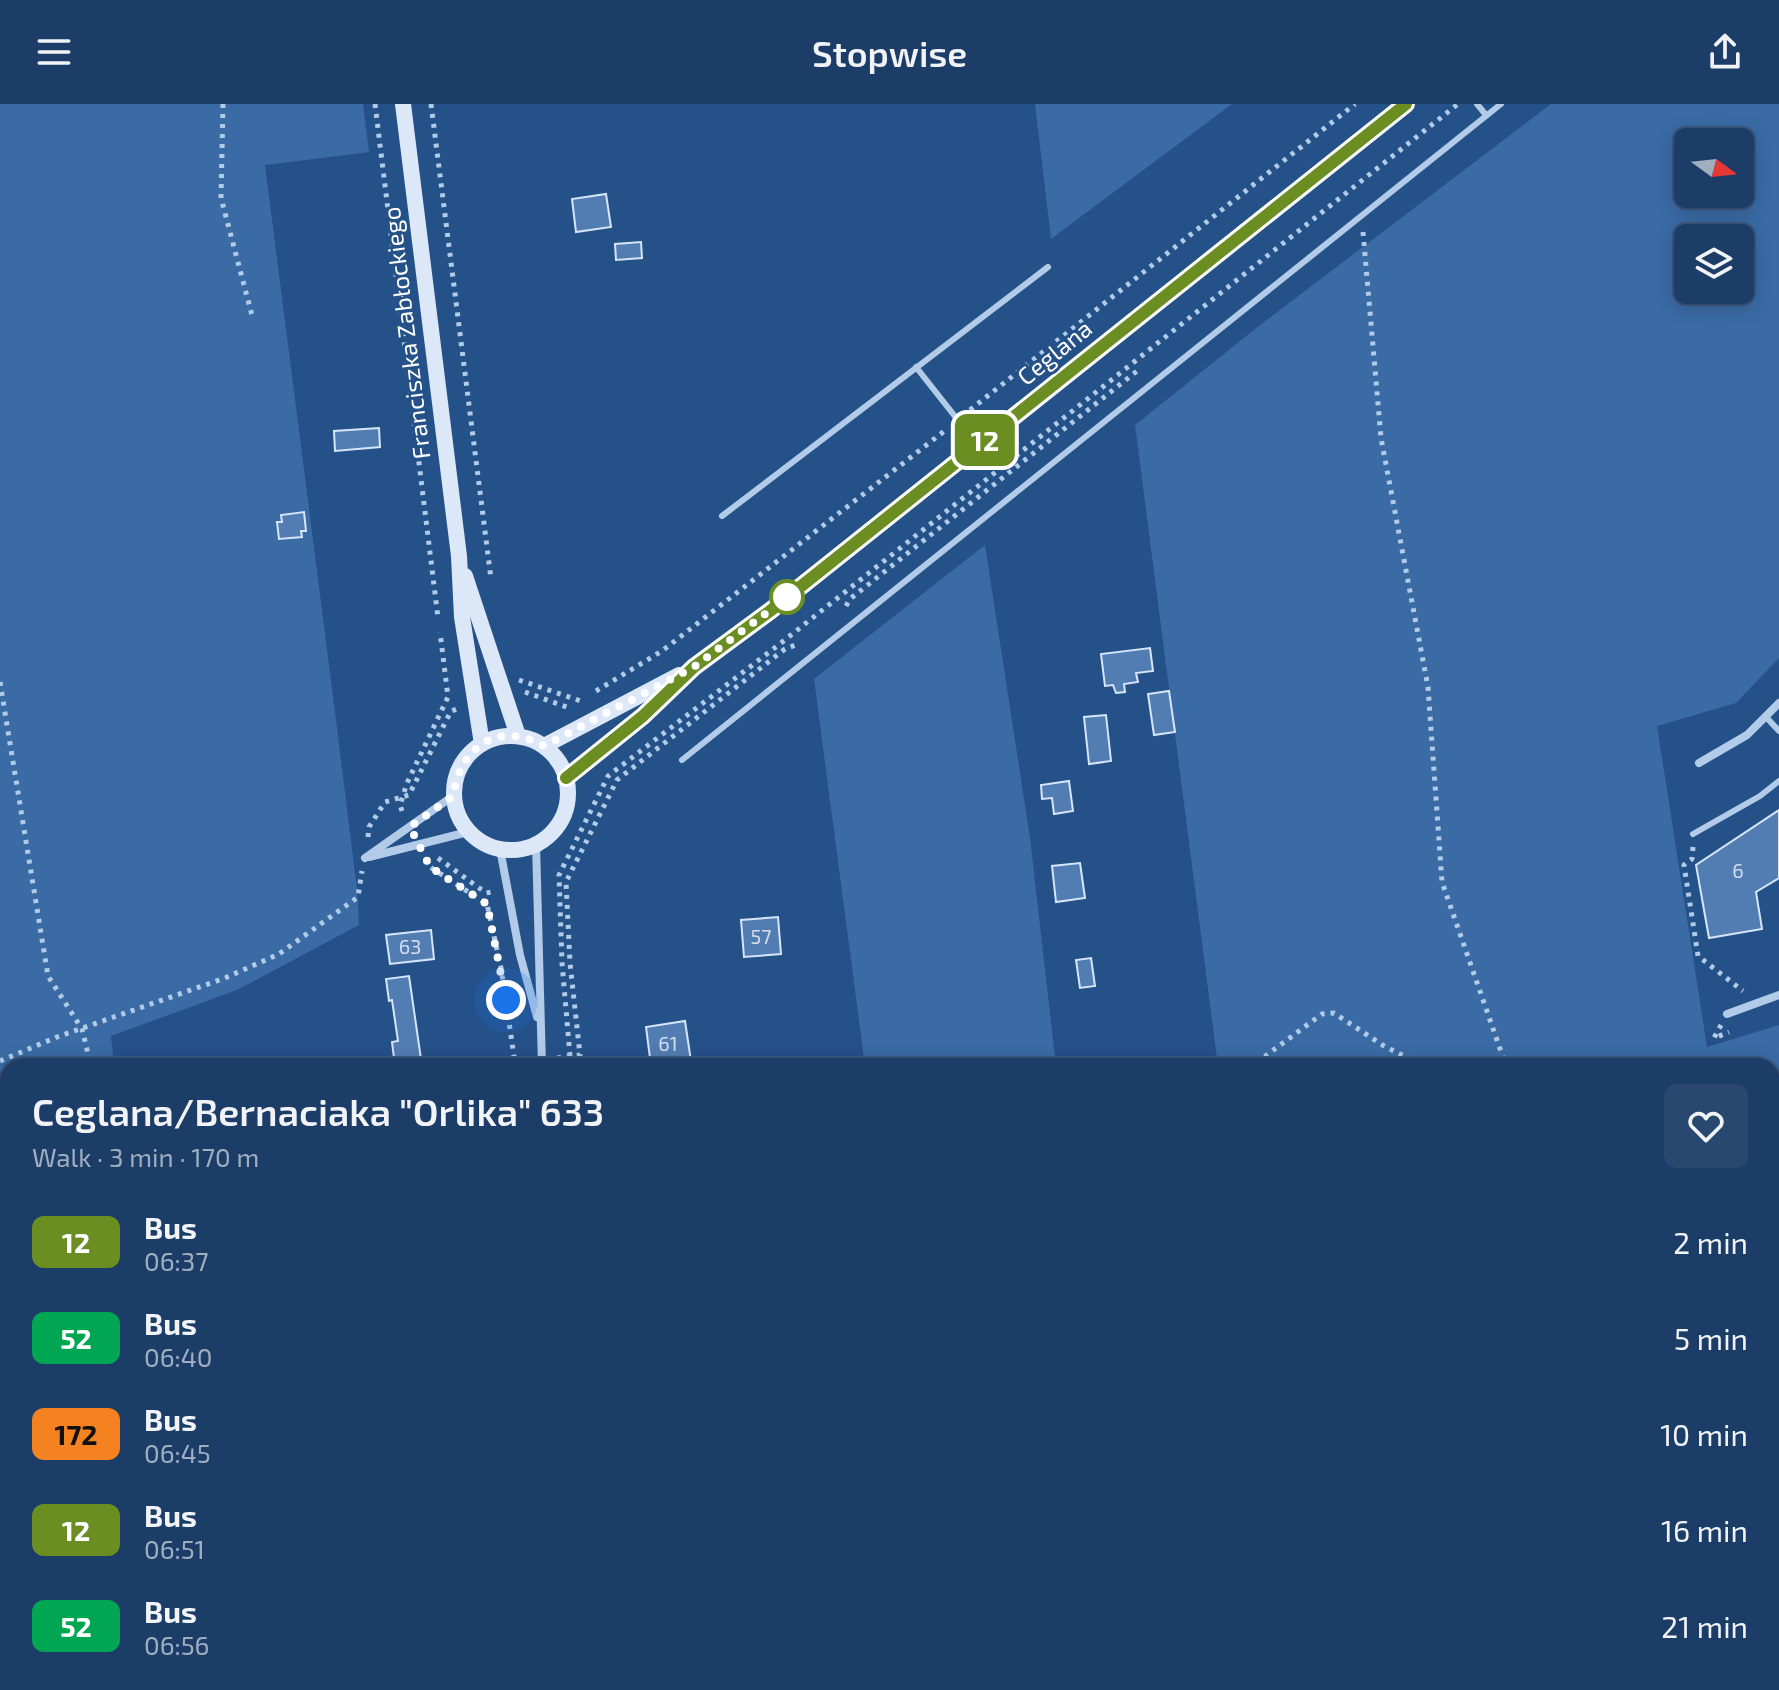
<!DOCTYPE html>
<meta charset="utf-8">
<style>
:root{--surface:#1c3d67;--page:#294870;--text:#f1f3f6;--muted:#a0aec0;--line:#3a567b}
body{margin:0;font-family:"Exo 2",sans-serif;background:var(--page);color:var(--text);height:100vh;display:flex;flex-direction:column;font-size:30px;white-space:nowrap}
*{box-sizing:border-box;margin:0}
p{font-size:26px;color:var(--muted)}
.icon{flex:none;width:44px;height:44px;fill:none;stroke:currentColor;stroke-width:2;stroke-linecap:round;stroke-linejoin:round}
.map{position:relative;flex:1;overflow:hidden}
.sheet{position:absolute;left:0px;top:954px;width:1780px;height:632px;display:flex;flex-direction:column;background:var(--surface);border-radius:24px 24px 0 0;box-shadow:0 4px 20px #0003,0 0 0 2px var(--line)}
.sheet>*{flex:none}
.badge{padding:0 16px;border-radius:12px;font-size:28px;line-height:52px}
.needle{width:52px;rotate:105deg}
.controls{position:absolute;left:1674px;top:24px;display:grid;gap:16px}
.controls a{display:grid;place-items:center;width:80px;height:80px;border-radius:12px;background:var(--surface);box-shadow:0 4px 20px #0003,0 0 0 2px var(--line);font-size:40px}
.you{position:absolute;width:40px;height:40px;margin:-20px;border:6px solid #fff;border-radius:50%;background:#1a73e8;box-shadow:0 0 0 12px #1a73e833}
.map>.badge{position:absolute;translate:-50% -50%;box-shadow:0 0 0 4px #fff}
.round{display:grid;place-items:center;flex:none;width:84px;height:84px;border-radius:12px;background:var(--page)}
.overview{display:flex;align-items:center;justify-content:space-between;height:136px;padding:0 32px}
h1{font-size:38px;font-weight:600;line-height:60px}
ul{padding:0;list-style:none}
li{display:flex;align-items:center;gap:24px;height:96px;padding:0 32px}
li div{flex:1}
li b{display:block;font-size:30px}
li em{font-style:normal}
li .badge{min-width:88px;font-weight:700;text-align:center}
header{display:flex;justify-content:space-between;align-items:center;height:104px;padding:0 32px;background:var(--surface);font-size:36px;font-weight:600}
.map>svg:first-child{display:block}
.green{fill:#3a6ba5;fill-rule:evenodd}
.building{fill:#527db2;stroke:#d6e5f7;stroke-width:2}
.lines{fill:none;stroke-linecap:round;stroke-linejoin:round}
.path{stroke:#b2cbe9;stroke-width:5;stroke-dasharray:4 6;stroke-linecap:butt}
.lane{stroke:#b2cbe9;stroke-width:6}
.street{stroke:#b2cbe9;stroke-width:8}
.secondary{stroke:#dce8f8;stroke-width:16}
.line-casing{stroke:#fff;stroke-width:18}
.line{stroke:#6b8e23;stroke-width:12}
.walk{stroke:#fff;stroke-width:8;stroke-dasharray:0 14.4}
.stop-dot{fill:#fff;stroke:#6b8e23;stroke-width:4}
.labels{text-anchor:middle;stroke-width:6;stroke-linejoin:round;paint-order:stroke}
.number-label{font-size:20px;fill:#d4deec}
.street-label{font-size:24px;fill:#fff;stroke:#255189}
</style>
<header><svg class="icon" aria-label="menu" viewBox="0 0 24 24"><path d="M4 6h16M4 12h16M4 18h16"/></svg>Stopwise<svg class="icon" aria-label="share" viewBox="0 0 24 24"><path d="M12 15V3M7 8l5-5 5 5M5 13v7h14v-7"/></svg></header>
<div class="map">
<svg width="1779" height="1586" viewBox="0 0 1779 1586">
<rect width="100%" height="100%" fill="#255189"/>
<path class="green" d="M0,0H363L369,48L265,61L334,600L357,785L359,821L237,886L111,932L114,962H8V1578H196L197,1586H0Z
M1035,0H1232L1051,135Z
M1551,0H1779V554L1736,599L1657,622L1707,943L1779,921V1586H565L563,1578H1772V962H1218L1135,321L1255,225ZM1688,38H1740V90H1688ZM1688,134H1740V186H1688Z
M985,441L1030,734L1056,962H865L814,575Z
M304,1578H378L379,1586H305Z"/>
<path class="building" d="M606,90L611,123L576,128L572,95Z
M641,138L642,154L616,156L615,140Z
M379,324L380,343L335,347L334,327Z
M304,408L306,427H301L302,433L279,435L277,418H282L281,411Z
M1150,544L1153,567L1136,569L1138,578L1124,580L1125,588L1116,589L1113,581L1105,582L1101,550Z
M1169,587L1175,628L1154,631L1148,590Z
M1106,611L1111,657L1089,660L1084,613Z
M1069,677L1073,707L1054,710L1052,694L1042,695L1041,681Z
M1779,706V774L1756,788L1762,825L1709,834L1696,761Z
M1080,759L1085,794L1056,798L1052,762Z
M778,813L781,850L744,853L741,816Z
M431,826L434,855L390,860L386,831Z
M1091,854L1095,882L1080,884L1076,856Z
M409,872L422,962H395L392,938L398,937L392,896L389,897L386,875Z
M685,917L691,957L651,962L646,923Z"/>
<g class="lines">
<path class="path" d="M223,0L221,94L253,215
M375,0L438,514
M431,0L491,475
M1363,128L1381,334L1428,583L1442,778L1506,962
M970,306L1355,0
M846,502L850,495L1137,267
M519,576L581,597L585,595
M0,578L48,872L82,925L91,962
M596,587L662,547L947,325
M525,588L572,605
M402,707L400,701L407,679L448,593L440,528
M368,733L369,723L385,698L409,691L451,607L457,605
M1693,743L1692,755L1684,761L1698,852L1743,887
M438,754L486,789L492,788
M426,755L430,763L487,800L501,864L515,959L527,957
M1721,921L1714,934L1729,928
M570,952L562,859L559,771L608,672L781,539L1458,0
M557,954L580,951L570,859L566,778L617,676L785,545L798,540
M0,957L57,933L225,874L279,850L358,793L362,767
M1262,962L1264,953L1322,910L1334,909L1384,942L1418,959L1433,962
M1772,1092L1779,1095
M165,1578L166,1586
M1457,1578L1458,1586
M1591,1578L1593,1586
M1187,1586L1189,1578"/>
<path class="lane" d="M1477,0L1486,11
M916,263L976,339
M722,412L1048,163
M1766,613L1779,627
M682,656L1501,0
M1693,730L1760,692L1779,677"/>
<path class="street" d="M1699,659L1747,631L1779,599
M536,740L542,962
M500,745L520,851L537,913
M369,753L468,728
M365,754L453,692
M1727,910L1779,891"/>
<path class="secondary" d="M403,0L459,452L462,513L482,640
M465,472L518,632
M454 689a57 57 0 1 1 114 0a57 57 0 1 1-114 0Z
M544,642L679,571
M566,674L643,612L694,563L770,507L1406,0"/>
</g>
<g class="lines">
<g class="line-casing">
<path id="line" d="M566,674L643,612L694,563L770,507L1406,0"/>
</g>
<use href="#line" class="line"/>
<path class="walk" d="M506,896L487,800L430,763L410,723L453,692C460,643 498,616 544,642L694,563L793,489L787,493"/>
</g>
<circle class="stop-dot" cx="787" cy="493" r="16"/>
<g class="labels">
<g class="number-label">
<text x="1738" y="774">6</text>
<text x="761" y="840">57</text>
<text x="410" y="850">63</text>
<text x="668" y="947">61</text>
</g>
<g class="street-label">
<text transform="translate(407 229) rotate(-97)" y="8">Franciszka Zabłockiego</text>
<text transform="translate(1055 249) rotate(-39)" y="8">Ceglana</text>
</g>
</g>
</svg>
<div class="controls">
<a><svg class="needle" viewBox="-14 -14 28 28"><path d="M0-13l5 13h-10z" fill="#e53935"/><path d="M0 13l5-13h-10z" fill="#a0aec0"/></svg></a>
<a><svg class="icon" aria-label="layers" viewBox="0 0 24 24"><path d="M12 4l9 5-9 5-9-5zM3 14l9 5 9-5"/></svg></a>
</div>
<div class="you" style="left:506px;top:896px"></div>
<b class="badge" style="left:985px;top:336px;background:#6b8e23;color:#fff">12</b>
<section class="sheet">
<div class="overview"><div><h1>Ceglana/Bernaciaka &quot;Orlika&quot; 633</h1><p>Walk · 3 min · 170 m</p></div><a class="round"><svg class="icon" aria-label="heart" viewBox="0 0 24 24"><path d="M12 20l-8-8c-3-5 5-10 8-4 3-6 11-1 8 4z"/></svg></a></div>
<ul>
<li><span class="badge" style="background:#6b8e23;color:#fff">12</span><div><b>Bus</b><p>06:37</p></div><em>2 min</em></li>
<li><span class="badge" style="background:#00a651;color:#fff">52</span><div><b>Bus</b><p>06:40</p></div><em>5 min</em></li>
<li><span class="badge" style="background:#f58220;color:#111">172</span><div><b>Bus</b><p>06:45</p></div><em>10 min</em></li>
<li><span class="badge" style="background:#6b8e23;color:#fff">12</span><div><b>Bus</b><p>06:51</p></div><em>16 min</em></li>
<li><span class="badge" style="background:#00a651;color:#fff">52</span><div><b>Bus</b><p>06:56</p></div><em>21 min</em></li>
</ul>
</section>
</div>
